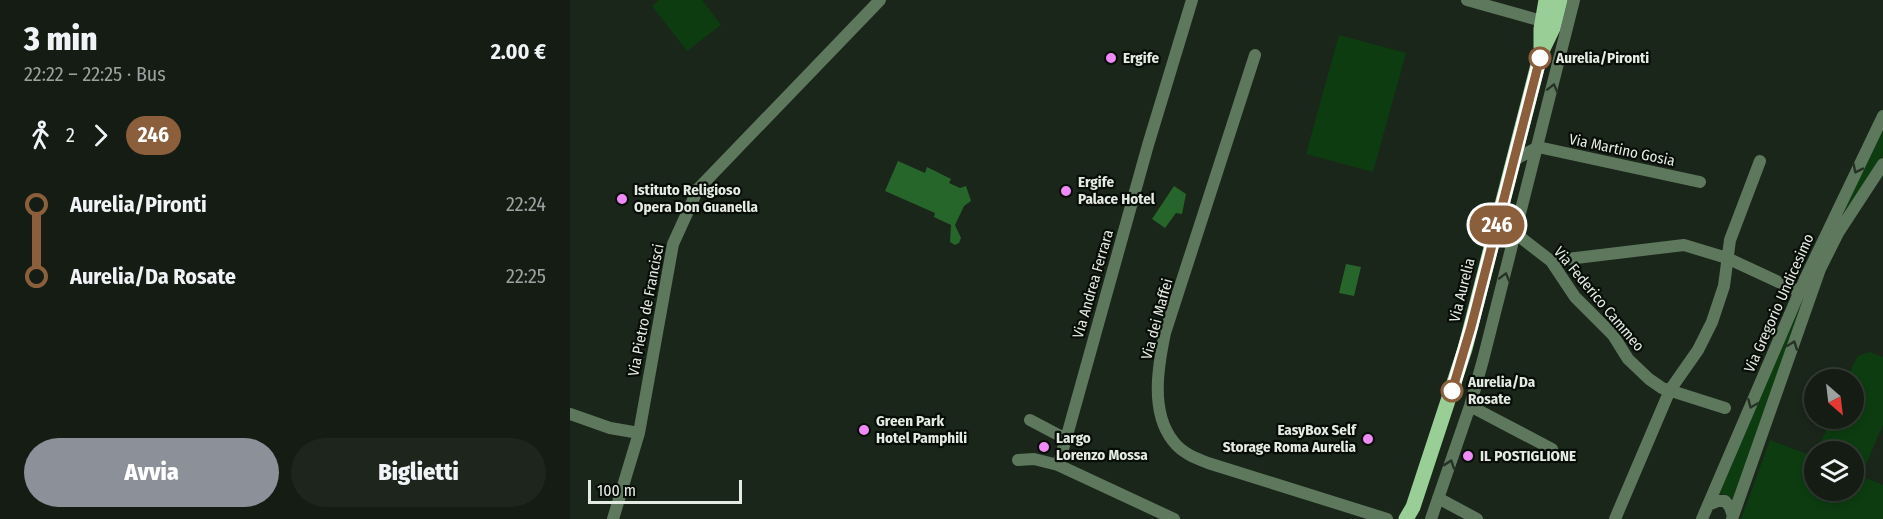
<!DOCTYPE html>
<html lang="it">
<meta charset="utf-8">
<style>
:root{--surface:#141c14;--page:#1d251d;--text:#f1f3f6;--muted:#9da1a0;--line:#333a34;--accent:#8c9099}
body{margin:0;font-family:"Fira Sans Condensed",sans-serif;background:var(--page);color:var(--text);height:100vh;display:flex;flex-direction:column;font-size:22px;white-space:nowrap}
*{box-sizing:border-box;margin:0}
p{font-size:20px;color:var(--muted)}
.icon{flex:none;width:33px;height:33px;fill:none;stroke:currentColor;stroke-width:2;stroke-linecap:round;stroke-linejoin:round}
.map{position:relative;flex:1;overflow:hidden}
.details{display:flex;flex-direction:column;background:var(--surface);width:570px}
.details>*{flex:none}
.badge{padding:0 12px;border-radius:20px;font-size:21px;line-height:39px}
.needle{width:39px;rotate:152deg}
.controls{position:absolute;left:1234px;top:369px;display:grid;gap:12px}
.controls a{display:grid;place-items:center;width:60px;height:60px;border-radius:50%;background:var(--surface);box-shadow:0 3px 9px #0003,0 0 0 2px var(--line);font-size:30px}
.scale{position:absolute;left:18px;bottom:15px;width:154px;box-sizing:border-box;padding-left:6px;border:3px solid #e4ebe3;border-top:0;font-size:16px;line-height:21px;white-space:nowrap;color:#e4ebe3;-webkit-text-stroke:4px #080d08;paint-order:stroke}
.map>.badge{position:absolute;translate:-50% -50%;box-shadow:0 0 0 3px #fff}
.legs{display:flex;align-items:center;gap:9px;height:66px;padding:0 24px;font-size:20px}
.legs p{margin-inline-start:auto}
.head{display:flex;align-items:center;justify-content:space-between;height:102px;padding:0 24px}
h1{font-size:33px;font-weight:800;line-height:45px}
.button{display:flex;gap:12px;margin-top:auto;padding:12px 24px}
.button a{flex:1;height:69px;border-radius:36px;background:var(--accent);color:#fff;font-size:24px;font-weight:800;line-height:69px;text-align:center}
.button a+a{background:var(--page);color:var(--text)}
ul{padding:0 24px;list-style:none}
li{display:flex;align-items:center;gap:21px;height:72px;font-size:22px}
li i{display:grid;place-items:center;width:9px;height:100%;margin:0 8px;background:currentColor}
li i::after{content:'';width:15px;height:15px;margin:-8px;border:4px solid;border-radius:50%;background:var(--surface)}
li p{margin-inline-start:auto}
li:first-child i{background:linear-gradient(#0000 50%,currentColor 0)}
li:last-child i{background:linear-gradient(currentColor 50%,#0000 0)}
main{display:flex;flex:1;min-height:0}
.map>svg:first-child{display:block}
.green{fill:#0d3c11}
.water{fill:#27662a}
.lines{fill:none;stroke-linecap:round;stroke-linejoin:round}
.minor{stroke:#5e785d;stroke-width:12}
.major{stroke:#99cf97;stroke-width:15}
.oneway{stroke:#263226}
.line-1-casing{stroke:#fff;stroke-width:14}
.line-1{stroke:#8b5e3c;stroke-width:9}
.poi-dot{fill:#ef8bf7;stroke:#080d08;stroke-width:2}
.stop-1-dot{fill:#fff;stroke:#8b5e3c;stroke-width:3}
.labels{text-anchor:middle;stroke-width:4.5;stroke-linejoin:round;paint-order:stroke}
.poi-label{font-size:15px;font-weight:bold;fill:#e4ebe3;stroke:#080d08;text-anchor:start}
.stop-label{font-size:15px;font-weight:bold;fill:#e4ebe3;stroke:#080d08;text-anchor:start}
.street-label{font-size:15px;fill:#e4ebe3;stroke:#080d08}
</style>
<main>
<section class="details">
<div class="head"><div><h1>3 min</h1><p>22:22 – 22:25 · Bus</p></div><b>2.00 €</b></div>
<div class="legs"><svg class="icon" aria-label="walk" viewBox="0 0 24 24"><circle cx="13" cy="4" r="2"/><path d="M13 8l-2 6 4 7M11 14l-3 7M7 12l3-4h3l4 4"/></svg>2<svg class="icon" aria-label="forward" viewBox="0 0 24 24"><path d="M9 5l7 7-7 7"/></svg><b class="badge" style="background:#8b5e3c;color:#fff">246</b></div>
<ul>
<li><i style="color:#8b5e3c"></i><b>Aurelia/Pironti</b><p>22:24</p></li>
<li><i style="color:#8b5e3c"></i><b>Aurelia/Da Rosate</b><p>22:25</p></li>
</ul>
<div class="button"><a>Avvia</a><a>Biglietti</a></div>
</section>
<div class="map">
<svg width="1313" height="519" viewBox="0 0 1313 519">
<rect width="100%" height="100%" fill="#1a261a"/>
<path class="green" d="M89,0H132L151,25L117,51L82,6Z
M769,35L836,53L803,172L736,154Z
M1313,128V156L1263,228Z
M1239,282L1164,500L1157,495L1149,494Z
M1300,352L1313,357V425L1291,476L1313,485V519H1171L1200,440L1245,457V490H1284V452L1247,451L1261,419L1284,418V380L1276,379L1288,356Z"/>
<path class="water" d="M328,161L355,173L357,167L381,179L379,183L390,188L396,186L401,201L394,206L385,225L391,238L389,243L385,245L380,242L381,225L364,217L365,213L315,191Z
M604,186L616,194L612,214L606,213L595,228L582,219Z
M776,264L791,267L784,296L769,293Z"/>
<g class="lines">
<path class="minor" d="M897,0L972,21
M685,55L595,333C588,366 580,412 603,441C612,453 625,458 638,463L817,519
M944,160L968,147L1130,182
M946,234L981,261L1005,297L1043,335L1058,359L1079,379L1092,388L1155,408
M981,261L1114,245L1157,258L1230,292
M900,406L982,449
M0,414L40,428L69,433
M496,439L578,145L622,0
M448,460L464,459L488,465L496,439L460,420
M488,465L604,519
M868,498L907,519
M1138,505L1148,501H1155L1160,507L1163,516
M43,519L69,433L103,244L128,189L310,0
M861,519L900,406L913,360L1004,0
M1045,519L1100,390L1128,350L1142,322L1154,286L1160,240L1190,161
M1132,519L1235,279L1313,116
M1162,519L1250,269L1268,233L1313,164"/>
<path class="major" d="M971,47V29L976,0
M836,519L843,507L895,349L971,53L983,28L990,0"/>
</g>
<defs><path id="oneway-chevron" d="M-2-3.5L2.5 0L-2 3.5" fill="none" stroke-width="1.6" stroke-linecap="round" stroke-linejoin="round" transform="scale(1.5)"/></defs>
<g class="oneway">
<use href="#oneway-chevron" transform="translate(983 88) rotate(-76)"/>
<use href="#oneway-chevron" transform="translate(1287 169) rotate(116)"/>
<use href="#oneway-chevron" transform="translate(935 277) rotate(-75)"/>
<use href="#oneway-chevron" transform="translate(1223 345) rotate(-70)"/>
<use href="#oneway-chevron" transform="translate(1182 404) rotate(113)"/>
<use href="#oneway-chevron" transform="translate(880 464) rotate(-71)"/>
</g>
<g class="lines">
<g class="line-1-casing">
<path id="line-1" d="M882,391L901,327L970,58"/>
</g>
<use href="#line-1" class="line-1"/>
</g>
<g class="poi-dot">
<circle cx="541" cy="58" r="6"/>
<circle cx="496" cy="191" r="6"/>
<circle cx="52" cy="199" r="6"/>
<circle cx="294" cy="430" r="6"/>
<circle cx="798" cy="439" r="6"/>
<circle cx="474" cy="447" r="6"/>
<circle cx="898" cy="456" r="6"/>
</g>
<g class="stop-1-dot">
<circle cx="970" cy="58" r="10"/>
<circle cx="882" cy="391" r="10"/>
</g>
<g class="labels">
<g class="poi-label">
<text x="553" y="63">Ergife</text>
<text x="508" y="187">Ergife<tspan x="508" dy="17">Palace Hotel</tspan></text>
<text x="64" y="195">Istituto Religioso<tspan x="64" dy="17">Opera Don Guanella</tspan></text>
<text x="306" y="426">Green Park<tspan x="306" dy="17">Hotel Pamphili</tspan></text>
<text x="786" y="435" text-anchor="end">EasyBox Self<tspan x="786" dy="17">Storage Roma Aurelia</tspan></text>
<text x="486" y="443">Largo<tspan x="486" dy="17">Lorenzo Mossa</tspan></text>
<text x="910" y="461">IL POSTIGLIONE</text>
</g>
<g class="stop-label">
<text x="986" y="63">Aurelia/Pironti</text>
<text x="898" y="387">Aurelia/Da<tspan x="898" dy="17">Rosate</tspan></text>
</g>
<g class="street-label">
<text transform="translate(1052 150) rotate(12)" y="5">Via Martino Gosia</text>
<text transform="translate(523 284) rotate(-74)" y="5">Via Andrea Ferrara</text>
<text transform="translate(892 290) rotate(-76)" y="5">Via Aurelia</text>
<text transform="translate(1029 299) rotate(50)" y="5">Via Federico Cammeo</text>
<text transform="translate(1209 303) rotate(-66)" y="5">Via Gregorio Undicesimo</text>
<text transform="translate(76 310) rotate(-79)" y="5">Via Pietro de Francisci</text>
<text transform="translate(587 319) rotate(-75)" y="5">Via dei Maffei</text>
</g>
</g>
</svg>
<div class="controls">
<a><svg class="needle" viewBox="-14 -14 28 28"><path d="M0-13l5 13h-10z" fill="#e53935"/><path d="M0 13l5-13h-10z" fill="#9da1a0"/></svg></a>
<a><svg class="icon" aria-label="layers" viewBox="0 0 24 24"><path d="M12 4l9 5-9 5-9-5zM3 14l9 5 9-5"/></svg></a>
</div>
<div class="scale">100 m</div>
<b class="badge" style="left:927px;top:225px;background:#8b5e3c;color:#fff">246</b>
</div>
</main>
